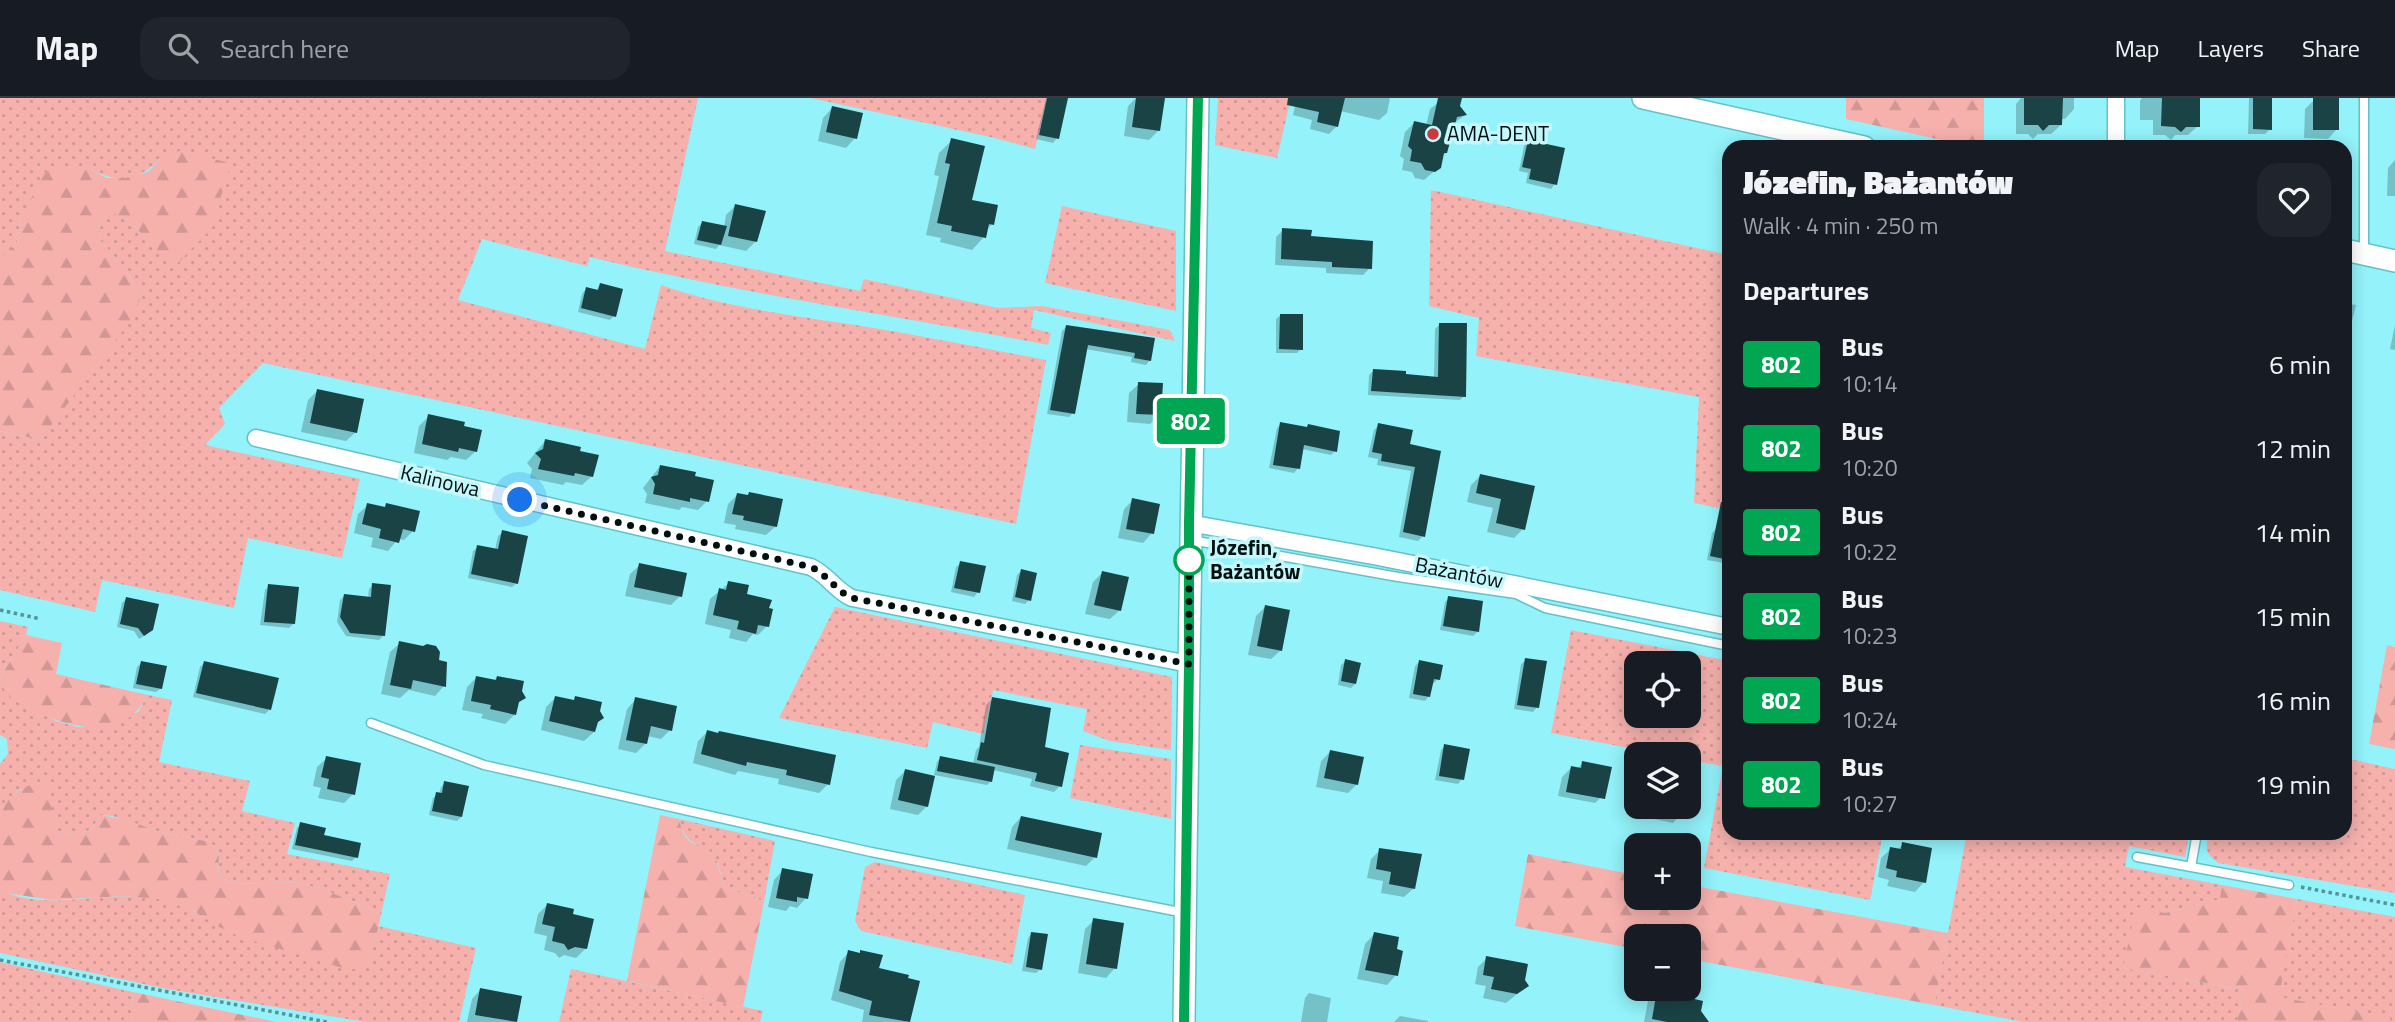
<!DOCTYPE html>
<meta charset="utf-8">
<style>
:root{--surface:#171b24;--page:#20242c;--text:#f1f3f6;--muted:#9ea1a6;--line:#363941}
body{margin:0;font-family:"Titillium Web",sans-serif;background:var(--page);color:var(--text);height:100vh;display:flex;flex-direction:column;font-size:26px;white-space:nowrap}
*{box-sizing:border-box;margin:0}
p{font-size:23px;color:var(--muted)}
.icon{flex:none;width:38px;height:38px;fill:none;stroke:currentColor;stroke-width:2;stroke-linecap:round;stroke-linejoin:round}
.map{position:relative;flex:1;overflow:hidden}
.sheet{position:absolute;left:1722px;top:42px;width:630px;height:700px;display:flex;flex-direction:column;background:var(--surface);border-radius:21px;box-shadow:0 4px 18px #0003}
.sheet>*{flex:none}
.badge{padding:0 14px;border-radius:5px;font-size:24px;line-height:46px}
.buttons{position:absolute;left:1624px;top:553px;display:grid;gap:14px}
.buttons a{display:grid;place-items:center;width:77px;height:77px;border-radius:14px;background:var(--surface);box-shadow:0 4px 18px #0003;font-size:35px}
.you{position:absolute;width:35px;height:35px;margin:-18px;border:5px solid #fff;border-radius:50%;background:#1a73e8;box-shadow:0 0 0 10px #1a73e833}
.map>.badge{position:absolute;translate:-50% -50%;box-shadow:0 0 0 4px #fff}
h2{padding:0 21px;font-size:26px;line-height:63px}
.round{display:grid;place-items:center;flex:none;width:74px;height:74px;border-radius:21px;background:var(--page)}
.headline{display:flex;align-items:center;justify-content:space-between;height:119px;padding:0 21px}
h1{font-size:33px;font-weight:800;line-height:52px}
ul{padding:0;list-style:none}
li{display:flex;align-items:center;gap:21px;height:84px;padding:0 21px}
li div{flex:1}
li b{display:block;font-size:26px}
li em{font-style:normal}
li .badge{min-width:77px;font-weight:700;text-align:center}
header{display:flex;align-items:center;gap:42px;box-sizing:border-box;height:98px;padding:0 35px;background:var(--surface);border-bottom:2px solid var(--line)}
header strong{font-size:33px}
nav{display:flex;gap:38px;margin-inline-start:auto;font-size:24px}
.search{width:490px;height:63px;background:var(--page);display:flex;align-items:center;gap:18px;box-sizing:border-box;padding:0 24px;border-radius:21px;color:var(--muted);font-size:26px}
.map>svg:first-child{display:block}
.grass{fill:url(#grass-dots);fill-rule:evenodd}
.forest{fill:url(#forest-firs)}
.shadow{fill:#0003}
.building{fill:#1a4346}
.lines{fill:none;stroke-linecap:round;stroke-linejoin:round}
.service-casing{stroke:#62c1c9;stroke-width:11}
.minor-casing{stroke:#62c1c9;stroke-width:19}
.tertiary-casing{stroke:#62c1c9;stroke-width:24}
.path{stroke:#569398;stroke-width:3.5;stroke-dasharray:3.5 3.5;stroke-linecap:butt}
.service{stroke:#fff;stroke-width:8}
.minor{stroke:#fff;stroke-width:16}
.tertiary{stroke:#fff;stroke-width:21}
.line-casing{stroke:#fff;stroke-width:16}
.line{stroke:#00a651;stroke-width:10}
.walk{stroke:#000f10;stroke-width:7;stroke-dasharray:0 12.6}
.poi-dot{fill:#c93941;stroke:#c3f8fc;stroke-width:2.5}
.stop-dot{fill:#fff;stroke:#00a651;stroke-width:3.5}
.labels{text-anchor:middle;stroke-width:7;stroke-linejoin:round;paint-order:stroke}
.poi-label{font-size:21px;fill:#000f10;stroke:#c3f8fc;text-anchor:start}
.street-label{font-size:21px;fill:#000f10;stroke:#c3f8fc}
.stop-label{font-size:21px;font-weight:bold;fill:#000f10;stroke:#c3f8fc;text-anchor:start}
</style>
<header>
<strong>Map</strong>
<div class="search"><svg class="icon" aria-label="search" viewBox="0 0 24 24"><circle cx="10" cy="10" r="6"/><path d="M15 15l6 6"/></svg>Search here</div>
<nav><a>Map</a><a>Layers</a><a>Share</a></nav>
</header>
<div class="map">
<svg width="2395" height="924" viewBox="0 0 2395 924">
<defs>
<pattern id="grass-dots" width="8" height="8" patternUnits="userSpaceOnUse" patternTransform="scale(1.75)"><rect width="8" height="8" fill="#f6b1ad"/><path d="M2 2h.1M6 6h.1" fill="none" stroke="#d19794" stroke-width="1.8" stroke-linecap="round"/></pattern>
<pattern id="forest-firs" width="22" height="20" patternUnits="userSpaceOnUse" patternTransform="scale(1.75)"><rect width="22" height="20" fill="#f6b1ad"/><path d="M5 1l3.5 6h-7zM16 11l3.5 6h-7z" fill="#d19794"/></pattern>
</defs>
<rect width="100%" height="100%" fill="#93f2fa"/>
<path class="grass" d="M0,0H698L665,153L860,193L864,181L998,210L1042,208L1170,232L1175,243L1034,212L1031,230L1051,235L1048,247C895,217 741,196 590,159L587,168L482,141L458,202L645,251L661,187C723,209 790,217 855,227C919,237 982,250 1046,262L1016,426L263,265L219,310L225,326L205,347L360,381L342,460L248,440L234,510L102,482L95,514L0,492V333L40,342L141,198L124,169L99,141L101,122L112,114L128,121L173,169L160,61C135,87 113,84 84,68L21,123L17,144L7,157H0Z
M811,0H1047L1035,51L995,40Z
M1218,0H1291L1277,60L1215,47Z
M1431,92L1729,157V412L1694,405L1699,299L1476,258L1479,220L1429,208Z
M1062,108L1176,133V213L1045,185Z
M835,509L1172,579L1171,652L1110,643L1083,633L1087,611L993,592L983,636L933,624L927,650L779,620Z
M0,523L28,529L26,537L0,580L6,594L23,606L56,623L78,629H97L138,614L148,597L172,602L159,664L250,683L242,713L295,725L287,756L390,776L381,817C355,804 327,791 298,785C272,781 239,793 218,777L219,757L210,744L156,733L112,718L101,717L92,730L79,738L59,734L51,723L52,705L20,691L0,710V666L8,656L7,641L0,637Z
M1571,532L1729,563V735H1883L1870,802L1704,770L1723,668L1689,662V656H1660L1551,635ZM1636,565H1689V618H1636Z
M1080,647L1171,661V721L1070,700Z
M2345,660L2395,671V795L2219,765C2205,756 2205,750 2209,735H2345Z
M679,721L775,743L764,804C750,796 737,795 724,788C721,780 720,767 715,761C701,740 687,753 679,721Z
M1967,735H2189L2185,759L2129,748L2125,769L2222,787L2221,801L2165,815L2124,870L2244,892L2237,924H2024L1934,907Z
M875,764L1025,797L1012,866L861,833L855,823L865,769Z
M0,791C38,814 101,794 144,799C161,800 180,805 195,814C211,822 225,834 243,839C282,851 330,853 371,859L378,828L476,850L459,924H366L167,891L0,855Z
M2297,801L2395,819V924H2392V921L2278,899Z
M0,864L133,894L131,924H0Z
M571,871L763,913L760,924H559Z"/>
<path class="forest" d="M1846,0H1984V49H1973L1846,21Z
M179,53L231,65L211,131L173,170L128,121L112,115L101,122L99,141L124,169L141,198L132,221L40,342L0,333V157L7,156L17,144L21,124L42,76L55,69L84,68L107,80H125L148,74L160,61Z
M26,537L62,545L56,576L148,597C139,612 130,623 112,628C86,636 24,615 6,595C3,591 2,584 0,580Z
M2387,547L2395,549V651L2369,646Z
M44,684C58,703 46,715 59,734L79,738L92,730L101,717L130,723L156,733L210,744L219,757L218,777C238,793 272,781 298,785C327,791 355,804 381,817L371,859L358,871H346L241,839L217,828L194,813L159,801L125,798L52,802L6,795L0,791V710C13,696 24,686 44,684Z
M660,717L679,721C684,741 687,745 707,749L716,761L724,788C737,795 750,796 764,804L743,909L627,883Z
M1528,756L1636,777V800H1689V787L1948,835L1934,907L1689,861V838H1636V851L1515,828Z
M2222,787L2297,801L2279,899L2392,920V924H2237L2244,892L2123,870L2136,809L2165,815L2220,801Z
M133,894L277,924H131Z"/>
<path class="shadow" d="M1046,0H1062L1057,40L1053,45L1036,41Z
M1136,0H1146L1158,33L1149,42L1124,38L1128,8Z
M1297,0H1390L1387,15L1379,22L1340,13L1337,28L1329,36L1310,31L1312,22L1293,17Z
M1444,0L1465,17L1453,26L1446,55L1441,59L1439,69L1424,82L1415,80L1412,74L1402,72L1404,61L1400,58L1405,34L1414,25L1426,28L1430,11Z
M2021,0H2074V11L2065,21H2061V27L2051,36H2038L2033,41L2028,36H2016V6Z
M2142,0H2198V28L2188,37H2175L2171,42L2165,37H2153V22H2140V3Z
M2249,0H2270V31L2265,36H2248Z
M2314,2L2337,31L2328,41L2304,40L2305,11Z
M832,10L855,40L846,50L818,43L823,20Z
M952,42L970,103L992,126L986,132L984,139L972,152L940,144L941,140L926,137L939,78L934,77L939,55Z
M1528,44L1555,86L1551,91L1526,85L1528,75L1519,73L1524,48Z
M2395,62V98H2387L2388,70Z
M735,108L755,144L746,153L719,147L716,151L694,146L698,129L702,125L724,129L726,117Z
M1283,132L1309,140L1370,170L1363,177L1326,175V170L1275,167L1276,139Z
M600,187L614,218L610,222L578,214L582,196L586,191L595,194Z
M2345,205L2356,207L2351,227L2345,233Z
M1281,217L1301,251L1297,255H1276V221Z
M1440,226L1464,298L1460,302L1368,297L1369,277L1373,273L1434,280L1435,231Z
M2395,227V252L2390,251Z
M1066,229L1153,242L1150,262L1146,267L1131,264L1132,259L1085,251L1073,315L1069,319L1047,316L1062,233Z
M1139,286L1159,317L1150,326L1127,324L1129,295Z
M317,293L356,334L346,343L301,334L308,302Z
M429,318L461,329L476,353L466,362L451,359L447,362L414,355L419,328Z
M1281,326L1335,353L1331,357L1302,351L1298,370L1294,375L1269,370L1277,330Z
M1379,327L1408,348L1439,354L1423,438L1418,443L1399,439L1411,373L1377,367L1378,361L1368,359L1374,332Z
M545,343L592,378L582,387L566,384L563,387L530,380L532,371L527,365Z
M660,368L693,379L707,403L698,412L682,409L679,412L645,405L647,396L643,390Z
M1481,377L1532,389L1523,431L1514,440L1487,434L1493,410L1467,404L1471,387Z
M737,397L776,428L766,437L735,431L736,427L724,425L728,406Z
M1133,402L1152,435L1143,445L1118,440L1124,411Z
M368,407L413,433L404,442L398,441L388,453L371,449L373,440L354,435L358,416Z
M1716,431L1729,434V466L1707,462L1712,435Z
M503,434L517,485L512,489L468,480L473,453L478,449L495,452L498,438Z
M961,465L978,494L974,499L951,494L956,469Z
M640,467L680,498L671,507L625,498L630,476Z
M1021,473L1029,502L1025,506L1012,503L1017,477Z
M1102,475L1120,512L1110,521L1085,516L1093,484Z
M729,485L744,497L767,528L758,537L753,536L746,544L729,540L731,532L705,526L710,501Z
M373,487L383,538L379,542L346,538L337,524L340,502L344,498L368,500L369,491Z
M269,488L293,526L289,530L260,527L265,492Z
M1449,500L1477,534L1473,538L1440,532L1445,504Z
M126,501L147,536L139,541L134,533L117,529L122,505Z
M1265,509L1281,552L1271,561L1248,557L1256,518Z
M400,545L437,564L444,588L435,598L409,592L400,600L381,596L390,554Z
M1526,562L1537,609L1533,614L1514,611L1521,566Z
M1346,563L1355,586L1351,590L1338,587L1341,567Z
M1419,564L1438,581L1434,585H1431L1429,598L1425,603L1409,600L1415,568Z
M141,565L161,590L156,594L133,590L137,569Z
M204,565L269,612L265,616L193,599L200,569Z
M497,579L517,606L515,616L505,626L481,620L483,616L462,612L467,589L476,580L493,584Z
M555,600L572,604L576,600L595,626L594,634L584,643L541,632L546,609Z
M636,601L670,632L661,641L647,638L645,646L636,655L618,651L627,611Z
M992,601L1043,651L1060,688L1054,694L1030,688L1032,681L993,672L991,683L987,687L934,677L937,664L941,659L973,666L976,652L979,649L986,607Z
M707,634L828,686L819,695L778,686L779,681L738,673L735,677L693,665L698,643Z
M1445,648L1462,681L1458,686L1435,682L1441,652Z
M1330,654L1357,686L1348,695L1316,689L1321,663Z
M327,660L353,696L344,705L318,700L321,690L313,688L317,669Z
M1583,665L1604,696L1595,705L1558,698L1562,679L1571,670L1577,671Z
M905,673L927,708L918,717L890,711L896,682Z
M445,685L461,719L457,723L429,717L433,700L439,696L441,689Z
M1637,709H1684L1682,715L1673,725L1635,717Z
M1021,719L1095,759L1086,768L1007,751L1012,729Z
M301,726L322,738L356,759L352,763L292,751L297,730Z
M1903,746L1924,784L1915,794L1887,788L1889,782L1878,779L1881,760L1891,751L1897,752Z
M1380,752L1414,790L1404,799L1381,795L1383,783L1367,780L1371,761Z
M783,772L806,800L797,810L790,808L786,813L768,809L774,782Z
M547,807L571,817L586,850L576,860L564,857L559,860L555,855L544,852L547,838L534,835L538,816Z
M1094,822L1115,870L1106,880L1078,875L1085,831Z
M1032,835L1040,871L1036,875L1022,873L1028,840Z
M1374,836L1395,853L1396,877L1387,887L1357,881L1365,846Z
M849,854L858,856L861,854L877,872L907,924H862L864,912L831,902L840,864Z
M1487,860L1523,883L1527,888L1506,905L1483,900L1486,888L1475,886L1478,869Z
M481,891L520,899L515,924H467L472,901Z
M1658,894L1697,924H1644L1648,903Z
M1309,895L1331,900L1327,924H1301L1305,900Z
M1400,918L1428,923V924H1394Z"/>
<path class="building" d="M1047,0H1068L1059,41L1039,37Z
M1136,0H1165L1160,33L1132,29Z
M1288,0H1345L1338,29L1317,24L1319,14L1287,7Z
M1438,0H1462L1460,8L1467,17L1457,19L1447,55H1444L1441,70L1435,74L1425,72L1421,65L1410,63L1412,52L1408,48L1414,23L1432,27Z
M2024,0H2063L2062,27H2049L2043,33L2038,27H2024Z
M2162,0H2200V29H2186L2181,34L2175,29L2161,28Z
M2253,0H2272V32L2253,31Z
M2313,0H2339V32H2313Z
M832,8L863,15L857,41L826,34Z
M951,40L985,48L972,102L998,107L994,127L989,126L986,140L951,133L952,128L937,125L950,66L945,65Z
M1528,42L1565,50L1557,87L1529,81L1531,71L1522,69Z
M735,106L766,113L757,144L728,138Z
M702,123L727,128L721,147L697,142Z
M1282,130L1312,132L1311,138L1373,143L1372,171L1332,169V164L1281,161Z
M600,185L623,191L616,219L581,210L586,189L598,192Z
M1280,216H1303V252L1279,251Z
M1439,225H1467L1466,299L1371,293L1373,271L1406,273V276L1438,279Z
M1066,227L1155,240L1151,263L1134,260L1135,255L1088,247L1075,316L1050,312Z
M1138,284L1163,285L1161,317L1136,316Z
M317,291L364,301L357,335L310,325Z
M428,316L465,324L464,328L482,332L477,354L459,350L458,354L422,346Z
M1280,324L1307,329L1308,326L1340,333L1337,354L1304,347L1300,371L1273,367Z
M1378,325L1413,332L1410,346L1441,353L1425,439L1403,434L1415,369L1381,363L1382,356L1372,354Z
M545,341L581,349L580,353L599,357L593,379L575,375L574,378L538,371L541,361L535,355L543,351Z
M660,367L696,374L695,378L714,382L709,404L690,400V404L653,396L655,386L651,379L658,377Z
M1480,376L1535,388L1525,432L1496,425L1501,401L1476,395Z
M749,394L783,401L777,429L743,422L744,418L732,416L737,395L748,397Z
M1132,400L1160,406L1154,436L1126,431Z
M1721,404H1729V462L1710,458Z
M367,405L385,409L386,405L420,413L415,434L403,431L399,445L379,440L381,431L362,426Z
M502,432L528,438L518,486L471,476L477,447L498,451Z
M960,463L986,468L980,495L954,490Z
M639,465L687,475L682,499L634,489Z
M1021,471L1037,475L1031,503L1015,499Z
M1102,473L1129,479L1121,513L1094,507Z
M728,483L749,487L747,496L772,502L769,510L773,511L769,529L758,527L756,536L737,531L739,523L713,517L719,490L726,492Z
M372,485L391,487L385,538L350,535L340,519L344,496L371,499Z
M268,486L299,489L295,526L264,524Z
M1448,498L1483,503L1479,534L1443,528Z
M126,499L159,506L153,532L144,538L138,530L120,526Z
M1265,507L1290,512L1282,553L1257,548Z
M399,543L423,548L427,546L436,548L440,554L439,562L447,564L446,589L413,582L411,591L390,587Z
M1525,560L1547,563L1539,610L1517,607Z
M1345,561L1361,565L1356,586L1341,583Z
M1419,562L1443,567L1440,582L1434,581L1430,599L1413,596Z
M141,563L167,568L162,591L136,586Z
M204,563L279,580L271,612L196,595Z
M476,578L496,582L497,578L524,583L522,593L526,600L519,604L516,617L490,611L491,607L471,603Z
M555,598L574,602L575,598L602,604L600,613L604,620L598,624L595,634L549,623Z
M635,599L677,608L672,633L651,628L647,646L626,642Z
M992,599L1051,610L1045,649L1069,655L1062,689L1035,683L1037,675L977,662L981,644L984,645Z
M707,632L718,635L719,633L836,657L830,687L786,677L787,672L747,664L746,668L701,656Z
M1444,646L1470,651L1464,682L1439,678Z
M1330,652L1364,659L1358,687L1324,680Z
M326,658L361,665L355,697L327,691L329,681L321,679Z
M940,658L995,669L992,684L937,673Z
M1582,663L1612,669L1605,701L1566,694L1571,668L1581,670Z
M905,671L935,678L928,709L898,702Z
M444,683L469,688L462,719L432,713L436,694L442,695Z
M1021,718L1102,735L1097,760L1015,742Z
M300,724L326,730L324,737L361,745L358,760L295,747Z
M1902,744L1932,750L1926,785L1896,779L1897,773L1886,770L1890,749L1901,751Z
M1379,750L1422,756L1415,791L1389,786L1391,774L1376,771Z
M782,770L813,776L808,801L797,799V804L776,800Z
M547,805L574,811L573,816L594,821L587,851L575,849L568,852L564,846L552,843L555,829L542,826Z
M1093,820L1124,825L1117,871L1086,866Z
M1031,834L1048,836L1042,872L1026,869Z
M1374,834L1399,839L1397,851L1403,853L1398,878L1365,872Z
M848,852L860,855V852L883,857L879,870L909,877L908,880L920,883L910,924L869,917L872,903L839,893Z
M1486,858L1528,866L1525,882L1529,888L1517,896L1491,891L1494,879L1483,877Z
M480,890L522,898L517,924L475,917Z
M1657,892L1703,903L1701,913L1709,924H1667L1652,921Z"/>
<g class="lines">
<g class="service-casing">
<path id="service" d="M2364,0V153
M1191,442L1398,479L1516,496L1545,510L1729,548
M371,625L484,667L871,754L1185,815
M2137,759L2289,787
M2191,769L2197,735"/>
</g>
<g class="minor-casing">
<path id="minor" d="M2116,49V0
M256,340L811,469C828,477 836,493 852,500L1189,566
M1189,425L1373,458L1729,529"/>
</g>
<g class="tertiary-casing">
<path id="tertiary" d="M1643,0L1864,49
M2345,152L2395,163
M1184,924C1188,616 1191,308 1198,0"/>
</g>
<path class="path" d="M0,512L41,521
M2301,789L2395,807
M0,862L327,924"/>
<use href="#service" class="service"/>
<use href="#minor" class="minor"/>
<use href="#tertiary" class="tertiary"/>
</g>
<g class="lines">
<g class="line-casing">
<path id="line" d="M1184,924L1189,566V425L1198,0"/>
</g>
<use href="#line" class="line"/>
<path class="walk" d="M520,402L811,469C828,477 836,493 852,500L1189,566V462"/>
</g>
<circle class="poi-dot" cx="1433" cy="36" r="7"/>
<circle class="stop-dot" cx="1189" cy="462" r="14"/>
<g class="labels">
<g class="poi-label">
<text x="1447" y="43">AMA-DENT</text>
</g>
<g class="street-label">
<text transform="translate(440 383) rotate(13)" y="7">Kalinowa</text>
<text transform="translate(1459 475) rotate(11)" y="7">Bażantów</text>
</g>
<g class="stop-label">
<text x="1210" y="457">Józefin,<tspan x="1210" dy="24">Bażantów</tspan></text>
</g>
</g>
</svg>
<div class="buttons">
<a><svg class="icon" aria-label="locate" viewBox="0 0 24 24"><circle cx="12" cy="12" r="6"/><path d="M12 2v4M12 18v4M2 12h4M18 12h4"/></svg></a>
<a><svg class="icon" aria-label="layers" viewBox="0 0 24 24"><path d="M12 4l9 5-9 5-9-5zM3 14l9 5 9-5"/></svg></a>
<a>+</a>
<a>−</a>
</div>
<div class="you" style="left:520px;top:402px"></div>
<b class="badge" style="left:1191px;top:323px;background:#00a651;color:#fff">802</b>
<section class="sheet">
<div class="headline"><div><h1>Józefin, Bażantów</h1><p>Walk · 4 min · 250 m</p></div><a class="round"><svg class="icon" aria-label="heart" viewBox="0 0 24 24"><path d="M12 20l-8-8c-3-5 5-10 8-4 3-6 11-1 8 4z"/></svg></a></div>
<h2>Departures</h2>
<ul>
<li><span class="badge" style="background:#00a651;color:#fff">802</span><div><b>Bus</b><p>10:14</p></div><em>6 min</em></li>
<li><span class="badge" style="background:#00a651;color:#fff">802</span><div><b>Bus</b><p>10:20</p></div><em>12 min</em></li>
<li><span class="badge" style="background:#00a651;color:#fff">802</span><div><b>Bus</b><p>10:22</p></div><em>14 min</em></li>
<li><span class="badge" style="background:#00a651;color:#fff">802</span><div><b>Bus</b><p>10:23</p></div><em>15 min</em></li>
<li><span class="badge" style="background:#00a651;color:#fff">802</span><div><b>Bus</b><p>10:24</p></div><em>16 min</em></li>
<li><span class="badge" style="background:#00a651;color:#fff">802</span><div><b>Bus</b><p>10:27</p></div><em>19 min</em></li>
</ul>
</section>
</div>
